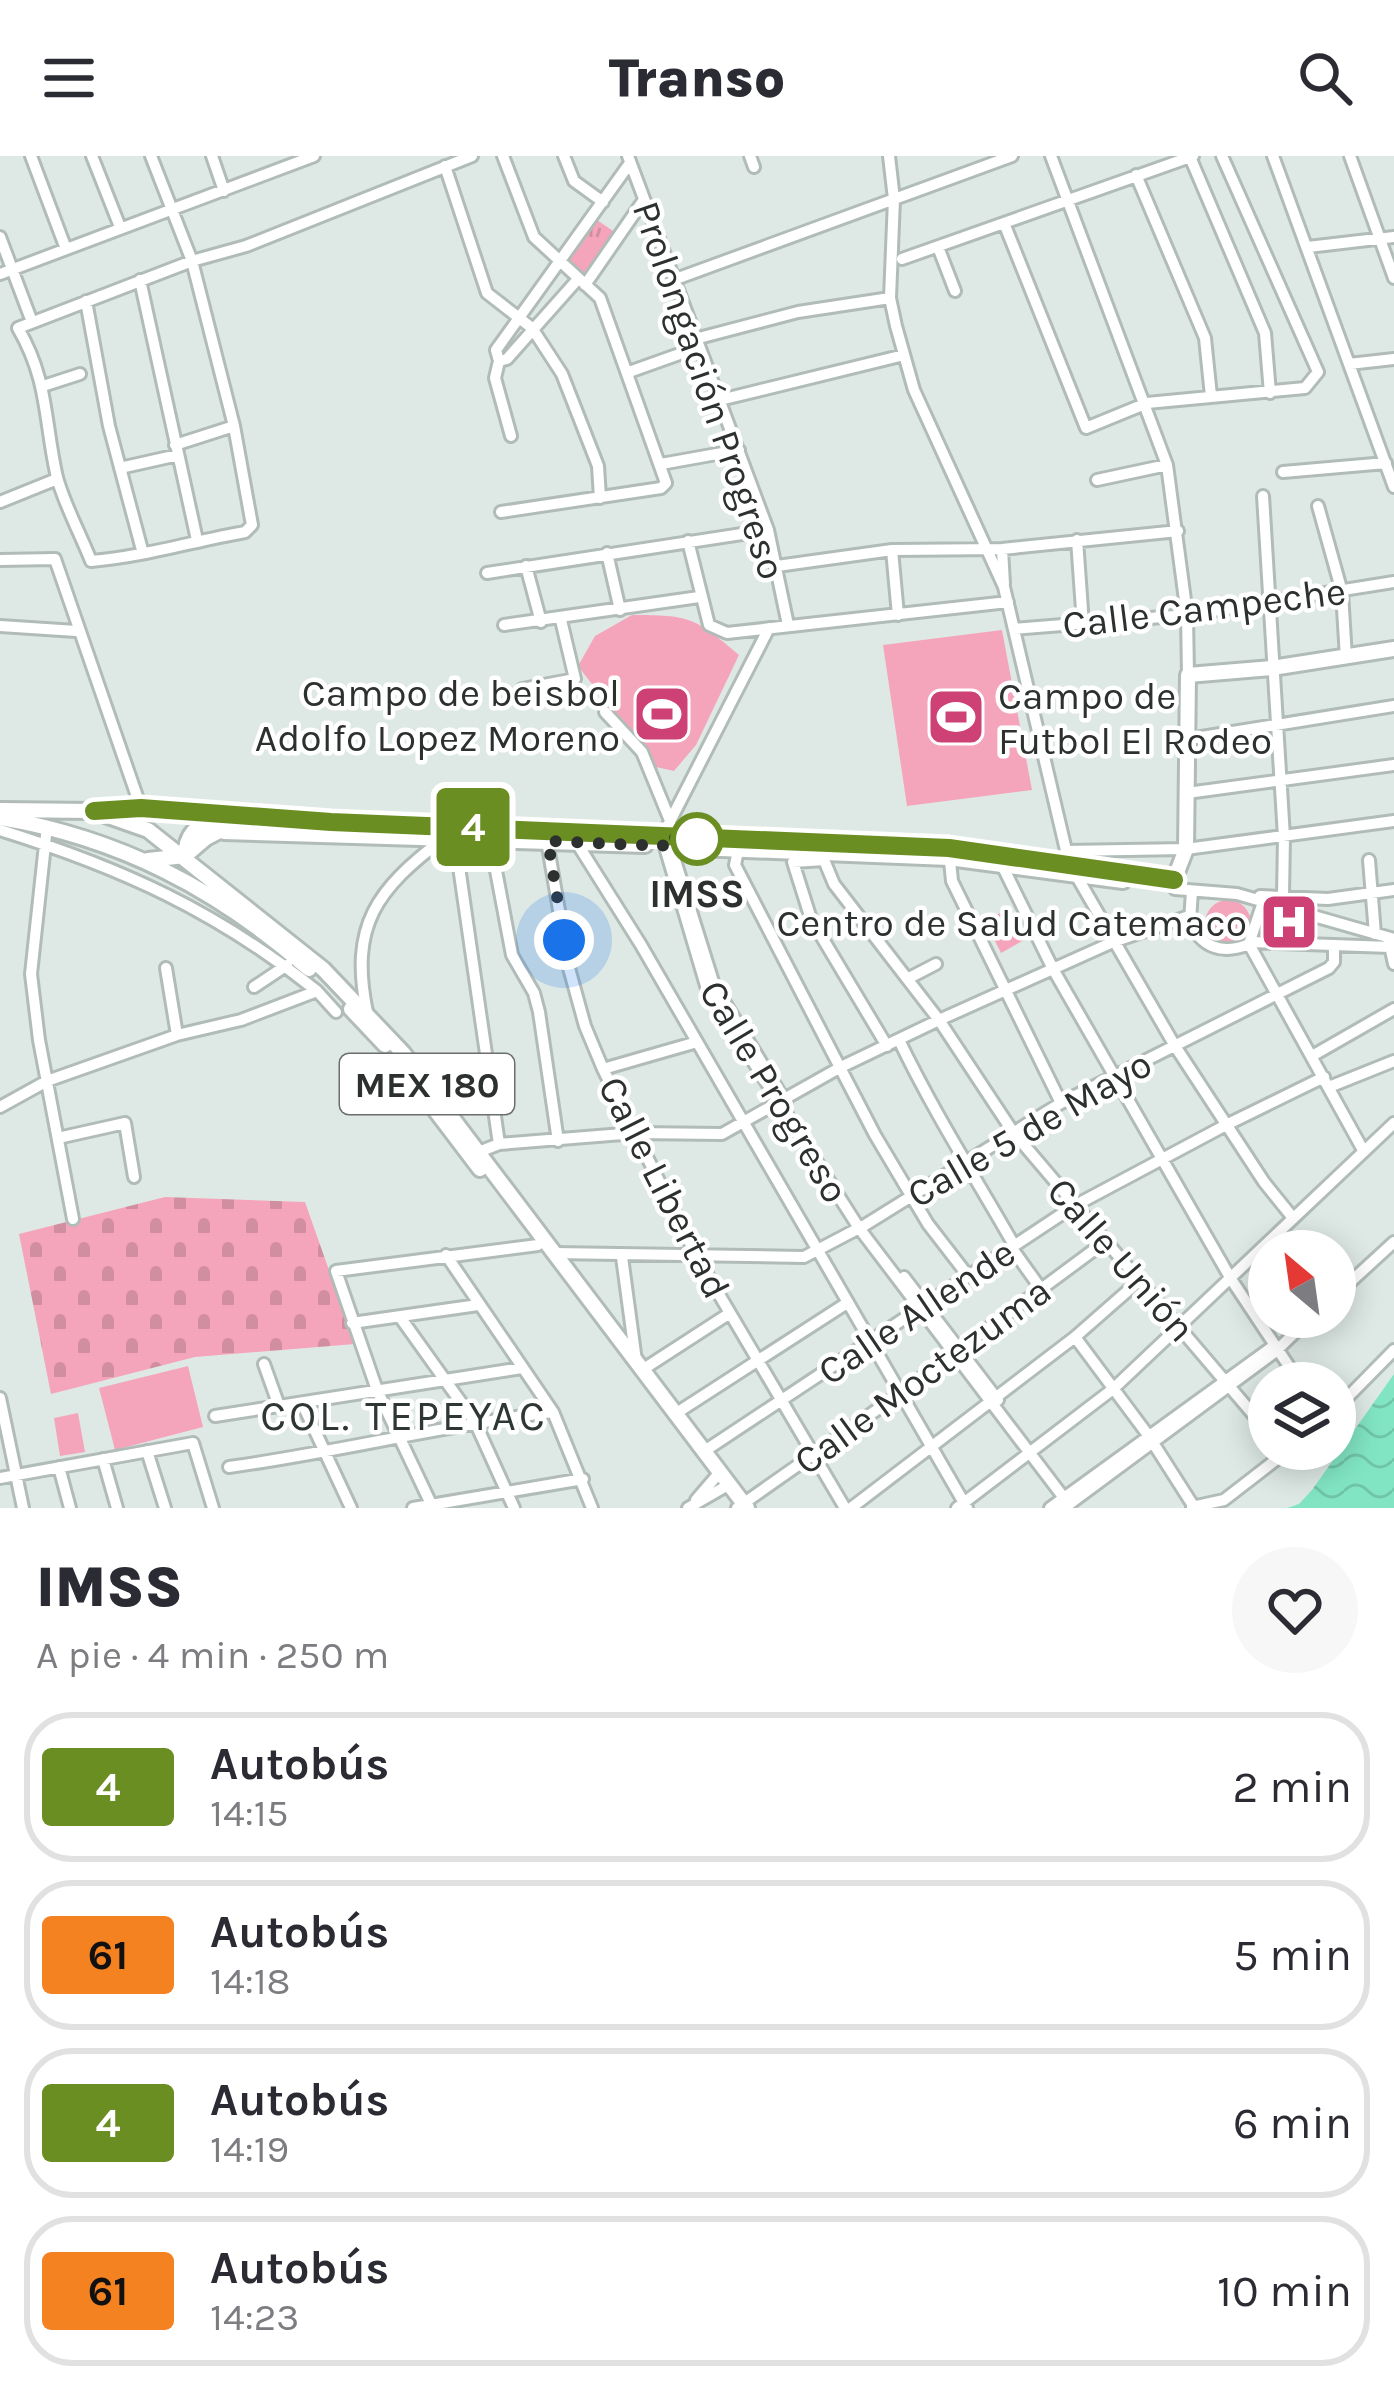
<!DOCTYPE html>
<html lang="es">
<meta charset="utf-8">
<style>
:root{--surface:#fff;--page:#f7f7f7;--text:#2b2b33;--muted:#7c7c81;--line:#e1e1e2}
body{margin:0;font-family:Karla,sans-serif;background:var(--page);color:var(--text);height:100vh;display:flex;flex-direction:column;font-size:45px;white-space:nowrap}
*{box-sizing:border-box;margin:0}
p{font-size:39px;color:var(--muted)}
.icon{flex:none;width:66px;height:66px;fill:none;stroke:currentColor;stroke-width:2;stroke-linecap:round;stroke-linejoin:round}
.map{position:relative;height:1352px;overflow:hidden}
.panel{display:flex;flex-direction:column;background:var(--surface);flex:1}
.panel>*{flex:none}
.badge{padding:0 24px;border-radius:9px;font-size:42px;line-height:78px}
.needle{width:78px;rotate:331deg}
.tools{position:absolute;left:1248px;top:1074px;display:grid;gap:24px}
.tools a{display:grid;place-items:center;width:108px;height:108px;border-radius:50%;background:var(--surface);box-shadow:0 6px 30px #0003;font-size:60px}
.you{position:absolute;width:60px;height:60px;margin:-30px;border:9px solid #fff;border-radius:50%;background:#1a73e8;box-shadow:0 0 0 18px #1a73e833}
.map>.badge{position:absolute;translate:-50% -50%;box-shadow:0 0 0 6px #fff}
.round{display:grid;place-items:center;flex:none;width:126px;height:126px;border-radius:63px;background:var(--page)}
.headline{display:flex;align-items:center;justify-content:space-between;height:204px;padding:0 36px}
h1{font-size:57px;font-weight:800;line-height:90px}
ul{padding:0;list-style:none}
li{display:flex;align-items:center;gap:36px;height:150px;margin:0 24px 18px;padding:0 12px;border:6px solid var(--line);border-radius:48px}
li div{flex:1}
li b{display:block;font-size:45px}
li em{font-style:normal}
li .badge{min-width:132px;font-weight:700;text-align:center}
header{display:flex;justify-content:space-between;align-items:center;height:156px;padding:0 36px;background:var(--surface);font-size:54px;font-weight:800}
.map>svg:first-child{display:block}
.cemetery{fill:url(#cemetery-stones)}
.park{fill:url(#park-tufts)}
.garden{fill:#f5a5bb}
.water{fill:url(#water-waves)}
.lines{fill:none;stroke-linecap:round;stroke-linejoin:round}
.minor-casing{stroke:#b1bcb8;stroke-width:16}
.major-casing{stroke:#b1bcb8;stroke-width:20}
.minor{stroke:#fff;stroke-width:10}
.major{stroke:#fff;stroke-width:14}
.line-casing{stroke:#fff;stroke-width:27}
.line{stroke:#6b8e23;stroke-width:18}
.walk{stroke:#2c302f;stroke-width:12;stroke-dasharray:0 21.6}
.stop-dot{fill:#fff;stroke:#6b8e23;stroke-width:6}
.labels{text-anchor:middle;stroke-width:9;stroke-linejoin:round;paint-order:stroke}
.shield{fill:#fff;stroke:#6b6e6d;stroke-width:3}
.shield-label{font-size:36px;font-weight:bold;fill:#2c302f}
.street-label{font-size:39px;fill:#2c302f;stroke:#fff}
.poi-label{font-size:39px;fill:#2c302f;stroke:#fff;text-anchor:end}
.stop-label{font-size:39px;font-weight:bold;fill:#2c302f;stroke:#fff}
.neighbourhood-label{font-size:42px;letter-spacing:3px;fill:#2e3734;stroke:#fff}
</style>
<header><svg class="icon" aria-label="menu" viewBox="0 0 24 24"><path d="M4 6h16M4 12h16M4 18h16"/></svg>Transo<svg class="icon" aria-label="search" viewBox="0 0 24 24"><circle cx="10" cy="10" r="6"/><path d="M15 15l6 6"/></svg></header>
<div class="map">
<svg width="1394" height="1352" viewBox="0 0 1394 1352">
<defs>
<pattern id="cemetery-stones" width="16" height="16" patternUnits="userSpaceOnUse" patternTransform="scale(3)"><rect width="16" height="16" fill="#f5a5bb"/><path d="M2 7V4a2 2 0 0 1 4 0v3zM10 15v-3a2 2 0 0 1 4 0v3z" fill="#d28ea1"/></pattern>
<pattern id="park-tufts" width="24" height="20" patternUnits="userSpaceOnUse" patternTransform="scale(3)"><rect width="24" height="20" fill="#f5a5bb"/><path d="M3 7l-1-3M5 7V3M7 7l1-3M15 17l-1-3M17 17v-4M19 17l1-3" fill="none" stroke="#d28ea1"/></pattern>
<pattern id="water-waves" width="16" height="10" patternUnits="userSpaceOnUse" patternTransform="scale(3)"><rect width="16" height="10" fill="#81e5c3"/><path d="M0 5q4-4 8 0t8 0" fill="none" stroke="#70c5a8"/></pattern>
</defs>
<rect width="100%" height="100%" fill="#dee9e5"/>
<path class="cemetery" d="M165,1041L305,1046L355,1188L195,1201L51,1238L19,1078Z"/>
<path class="park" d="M597,64L616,77L585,120L566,103Z
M1205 767a23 23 0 1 1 46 0a23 23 0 1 1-46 0Z"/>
<path class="garden" d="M632,459C689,459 695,461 739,499L696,589L674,615L656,611L578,510L595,480Z
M1002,474L1032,634L907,650L883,489Z
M1008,753L1024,784L1001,797L985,765Z
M188,1210L203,1271L115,1294L99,1232Z
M78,1257L85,1296L60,1300L54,1262Z"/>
<path class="water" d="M1394,1218V1352H1287L1299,1348L1312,1334Z"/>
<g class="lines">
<g class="minor-casing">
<path id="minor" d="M31,0L66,93
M92,0L120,71
M151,0L192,105L234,270L252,369L245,376C194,385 142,401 91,405C81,379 61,342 56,317C44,261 48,224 18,172L192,105L246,90L472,0
M212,0L224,35
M564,0L574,25L603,46
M628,0L768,374L788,469
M750,0L754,11
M889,0L894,43L890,142L896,170L914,234L1004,431L1069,707L1175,890L1264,1026L1293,1062
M1051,0L1167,309L1187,459L1188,519
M1273,0L1394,331
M1350,0L1394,122
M1190,1L1265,177L1270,237
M445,10L487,137L532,172L562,218L598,310L600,342
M1136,19L1205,182L1211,240
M1004,67L1086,272L1147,247L1305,232L1318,216L1222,0
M0,81L32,166
M938,91L955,135
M1308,91L1394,81
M902,103L1193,0
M0,118L314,0
M140,124L197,384
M673,124L1012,0
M585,129L643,45
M86,145L109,270L142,394
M695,183L798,156L890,142
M499,205L507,203L578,123
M1349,208L1394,203
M629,216L699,191
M43,230L80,218
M720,244L904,199
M511,280L495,222L499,205L496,194L630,7
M175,289L234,270
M661,308L739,294
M120,312L178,299
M1283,316L1386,307
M1097,324L1167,309
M1263,340L1284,681L1283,739
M0,346L57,323
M1318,350L1342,436L1346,502
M501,356L661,332L666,327L600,142L534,81L503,0
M1077,384L1083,468
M688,385L709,469L727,477L1008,446
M1002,393L1004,428
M892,394L898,459
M607,397L620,454
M0,404L55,403L141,652
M526,410L541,466
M777,410L892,394L1002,393L1178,375
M487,417L768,374
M504,469L699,441
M0,470L76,475
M769,472L662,681L707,833L859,1072L1064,1342L1072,1346
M1014,473L1187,459L1394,426
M517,539L522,533L575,523L561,464
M605,556L642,596L669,662
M1189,583L1394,550
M1187,637L1394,609
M47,670L31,818L39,884L73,1063
M0,674C122,712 216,755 317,835
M455,683L499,988
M490,683L512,799L534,837L539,856L558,985
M575,684L641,789L967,1352
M547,685L569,812L585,870L603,913L697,1101L845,1352
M824,690V704L834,728L939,864L1013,976L1269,1277
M738,694L735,709L875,979L928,1068L969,1121
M949,695L952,725L1061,947
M1066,695L1186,693L1394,665
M673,698L714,829L786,947
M824,704L793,706L811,763L887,890
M1369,704L1375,778
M1000,705L1053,813L1231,1123L1300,1227
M1175,733L1237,738L1394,783
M1192,735L1190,765C1201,792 1223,799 1249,788
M1260,740L1328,743L1394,734
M1389,785L1394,808
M1251,786L1390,791
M1249,788L1363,994
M1249,788L1263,746
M166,812L177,879
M909,822L936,808
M254,831L287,809
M367,856C349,769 377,733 443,683
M899,884C933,955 975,1021 1014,1089
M1312,900L1394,853
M603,913L697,886
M1329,931L1394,905
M0,951L47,925L177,879L241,864L317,835L336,856
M58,982L125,967L134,1021
M471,999L499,988L635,977L722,978L841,911L939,864L1113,786L1189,760
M1011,1091L1041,1133
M554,1097L804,1101L865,1069L1061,947L1329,812L1334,806V789
M446,1099L553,1256L592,1352
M622,1101L636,1205
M904,1121L998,1244
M1335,1140L1394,1086
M400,1161L475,1266L514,1352
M352,1167L478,1149
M1075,1181L1148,1279L1194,1351
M264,1208L279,1250
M642,1214L730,1157
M0,1242L23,1352
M303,1249L351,1352
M1335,1254L1394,1194
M675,1258L847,1147
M215,1260L522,1212
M147,1295L165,1352
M703,1296L1074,1050L1226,969L1324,921
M103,1303L117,1352
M59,1311L70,1352
M229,1311C338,1296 444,1269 553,1256
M0,1322L193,1287L213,1352
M696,1344L720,1316
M431,1348L377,1234L336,1115L538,1089
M1192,1351L1224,1344L1290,1293
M413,1352L583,1323
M688,1352L728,1329
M737,1352L898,1239L1106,1085
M851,1352L1075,1181L1140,1124
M957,1352L1113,1233L1394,967
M1050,1352L1275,1189
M1064,1352L1276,1195L1311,1161"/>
</g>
<g class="major-casing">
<path id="major" d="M0,654L94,655L148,674L323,813L403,897L747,1352
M94,655L141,652L331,666L949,692L1174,724
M0,662C120,682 217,733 309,813
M224,676L645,689
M697,692L949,702L1123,725
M185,703C185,678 196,668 220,662
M148,704L185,700L206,682L229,670
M1174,724L1186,693L1188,519L1272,512L1394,493
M351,853L385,889
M417,930L480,1013"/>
</g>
<use href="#minor" class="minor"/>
<use href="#major" class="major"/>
</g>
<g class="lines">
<g class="line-casing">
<path id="line" d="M94,655L141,652L331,666L949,692L1174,724"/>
</g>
<use href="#line" class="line"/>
<path class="walk" d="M564,784L548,685L663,690L662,681L708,683H697"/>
</g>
<defs>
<g id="stadium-square" transform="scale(3)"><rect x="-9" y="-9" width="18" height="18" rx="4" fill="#cd4175" stroke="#fff"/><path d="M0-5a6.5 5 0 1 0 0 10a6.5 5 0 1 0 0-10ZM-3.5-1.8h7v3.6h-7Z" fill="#fff"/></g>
<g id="hospital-square" transform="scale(3)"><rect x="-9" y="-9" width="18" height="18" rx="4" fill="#cd4175" stroke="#fff"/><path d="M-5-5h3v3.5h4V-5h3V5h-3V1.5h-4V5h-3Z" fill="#fff"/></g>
</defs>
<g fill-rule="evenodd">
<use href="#stadium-square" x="662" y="558"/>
<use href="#stadium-square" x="956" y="561"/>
<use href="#hospital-square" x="1289" y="766"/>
</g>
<circle class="stop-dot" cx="697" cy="683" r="24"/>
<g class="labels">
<rect class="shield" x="340" y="898" width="174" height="60" rx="9"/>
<g class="shield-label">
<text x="427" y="941">MEX 180</text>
</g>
<g class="street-label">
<text transform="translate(710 234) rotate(71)" y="14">Prolongación Progreso</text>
<text transform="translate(1204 451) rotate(-7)" y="14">Calle Campeche</text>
<text transform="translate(775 935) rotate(59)" y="14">Calle Progreso</text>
<text transform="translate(1029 972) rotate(-30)" y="14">Calle 5 de Mayo</text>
<text transform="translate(665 1031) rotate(63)" y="14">Calle Libertad</text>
<text transform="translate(1122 1103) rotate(49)" y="14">Calle Unión</text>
<text transform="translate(916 1155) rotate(-34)" y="14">Calle Allende</text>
<text transform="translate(922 1219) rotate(-36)" y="14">Calle Moctezuma</text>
</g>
<g class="poi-label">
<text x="620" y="550">Campo de beisbol<tspan x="620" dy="45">Adolfo Lopez Moreno</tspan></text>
<text x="998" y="553" text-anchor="start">Campo de<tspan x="998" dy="45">Futbol El Rodeo</tspan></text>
<text x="1247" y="780">Centro de Salud Catemaco</text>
</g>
<g class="stop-label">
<text x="697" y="751">IMSS</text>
</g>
<g class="neighbourhood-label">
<text x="404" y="1274">COL. TEPEYAC</text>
</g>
</g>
</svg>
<div class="tools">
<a><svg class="needle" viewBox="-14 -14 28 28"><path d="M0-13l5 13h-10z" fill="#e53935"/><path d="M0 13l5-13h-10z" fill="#7c7c81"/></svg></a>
<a><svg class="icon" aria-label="layers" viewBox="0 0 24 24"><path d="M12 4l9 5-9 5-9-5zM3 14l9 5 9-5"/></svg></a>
</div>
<div class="you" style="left:564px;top:784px"></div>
<b class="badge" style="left:473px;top:671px;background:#6b8e23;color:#fff">4</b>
</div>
<section class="panel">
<div class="headline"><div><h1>IMSS</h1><p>A pie · 4 min · 250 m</p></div><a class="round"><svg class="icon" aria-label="heart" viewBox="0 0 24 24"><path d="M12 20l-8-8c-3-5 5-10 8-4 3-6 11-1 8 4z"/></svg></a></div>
<ul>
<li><span class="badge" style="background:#6b8e23;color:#fff">4</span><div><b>Autobús</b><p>14:15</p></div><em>2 min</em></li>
<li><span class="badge" style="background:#f58220;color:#111">61</span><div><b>Autobús</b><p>14:18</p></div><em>5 min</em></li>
<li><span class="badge" style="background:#6b8e23;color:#fff">4</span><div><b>Autobús</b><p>14:19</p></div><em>6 min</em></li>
<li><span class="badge" style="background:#f58220;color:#111">61</span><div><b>Autobús</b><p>14:23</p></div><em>10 min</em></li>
</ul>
</section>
